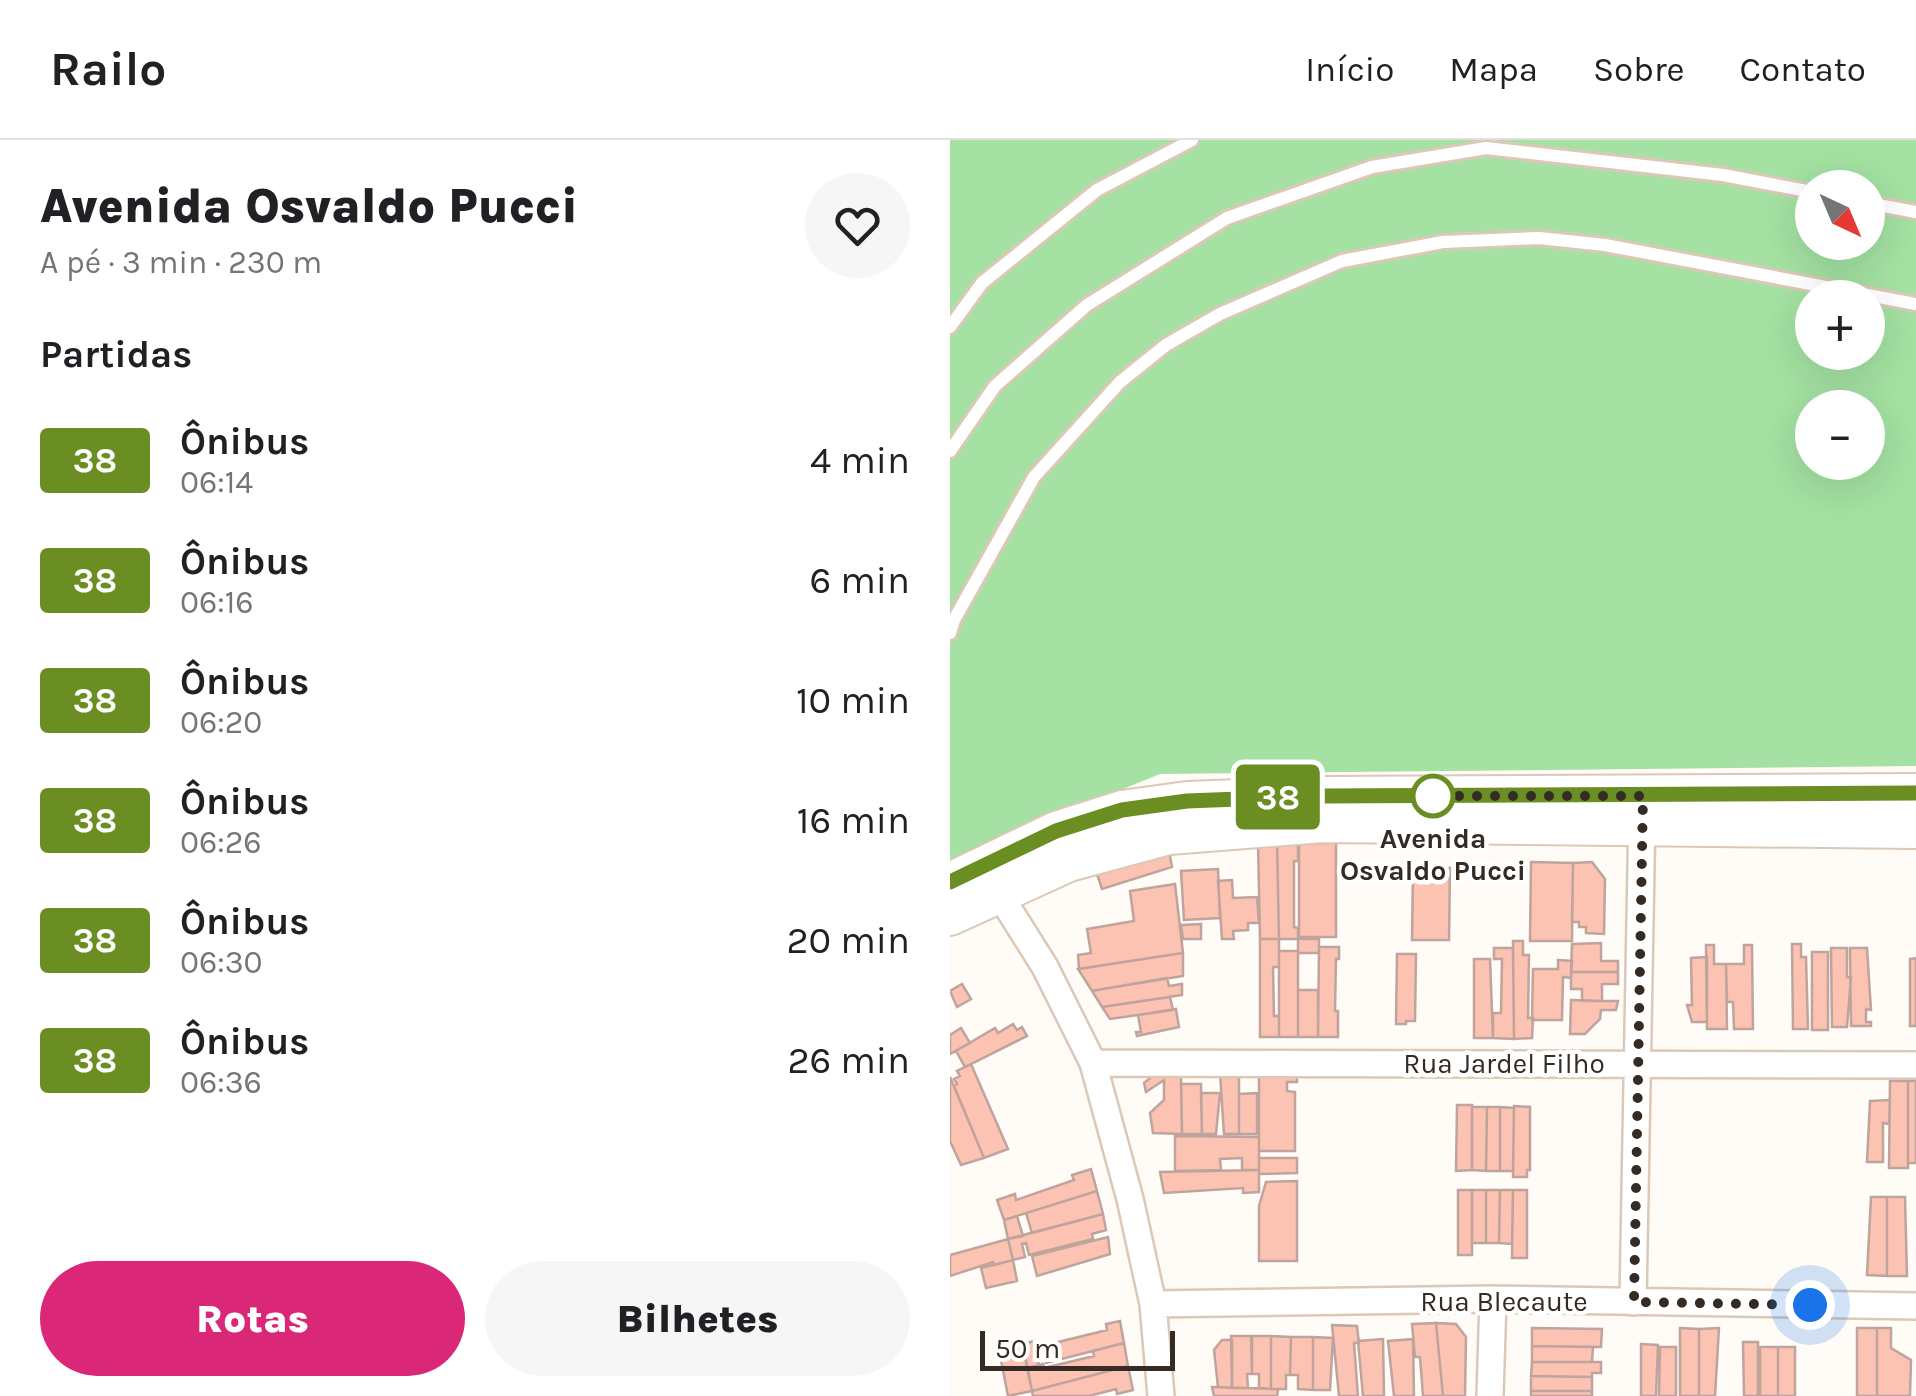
<!DOCTYPE html>
<html lang="pt">
<meta charset="utf-8">
<style>
:root{--surface:#fff;--page:#f6f6f6;--text:#202124;--muted:#757577;--line:#e0e0e0;--accent:#db2777}
body{margin:0;font-family:Karla,sans-serif;background:var(--page);color:var(--text);height:100vh;display:flex;flex-direction:column;font-size:38px;white-space:nowrap}
*{box-sizing:border-box;margin:0}
p{font-size:32px;color:var(--muted)}
.icon{flex:none;width:55px;height:55px;fill:none;stroke:currentColor;stroke-width:2;stroke-linecap:round;stroke-linejoin:round}
.map{position:relative;flex:1;overflow:hidden}
.sheet{display:flex;flex-direction:column;background:var(--surface);width:950px}
.sheet>*{flex:none}
.badge{padding:0 20px;border-radius:8px;font-size:35px;line-height:65px}
.needle{width:65px;rotate:136deg}
.buttons{position:absolute;left:845px;top:30px;display:grid;gap:20px}
.buttons a{display:grid;place-items:center;width:90px;height:90px;border-radius:50%;background:var(--surface);box-shadow:0 10px 40px #0002;font-size:50px}
.scale{position:absolute;left:30px;bottom:25px;width:195px;box-sizing:border-box;padding-left:10px;border:5px solid #332b24;border-top:0;font-size:28px;line-height:35px;white-space:nowrap;color:#332b24;-webkit-text-stroke:8px #fff;paint-order:stroke}
.you{position:absolute;width:50px;height:50px;margin:-25px;border:8px solid #fff;border-radius:50%;background:#1a73e8;box-shadow:0 0 0 15px #1a73e833}
.map>.badge{position:absolute;translate:-50% -50%;box-shadow:0 0 0 5px #fff}
h2{padding:0 40px;font-size:38px;line-height:90px}
.round{display:grid;place-items:center;flex:none;width:105px;height:105px;border-radius:52px;background:var(--page)}
.headline{display:flex;align-items:center;justify-content:space-between;height:170px;padding:0 40px}
h1{font-size:48px;font-weight:800;line-height:75px}
.cta{display:flex;gap:20px;margin-top:auto;padding:20px 40px}
.cta a{flex:1;height:115px;border-radius:60px;background:var(--accent);color:#fff;font-size:40px;font-weight:800;line-height:115px;text-align:center}
.cta a+a{background:var(--page);color:var(--text)}
ul{padding:0;list-style:none}
li{display:flex;align-items:center;gap:30px;height:120px;padding:0 40px}
li div{flex:1}
li b{display:block;font-size:38px}
li em{font-style:normal}
li .badge{min-width:110px;font-weight:700;text-align:center}
header{display:flex;align-items:center;gap:60px;box-sizing:border-box;height:140px;padding:0 50px;background:var(--surface);border-bottom:2px solid var(--line)}
header strong{font-size:48px}
nav{display:flex;gap:55px;margin-inline-start:auto;font-size:35px}
main{display:flex;flex:1;min-height:0}
.map>svg:first-child{display:block}
.green{fill:#a4e1a2;fill-rule:evenodd}
.building{fill:#fcc2b2;stroke:#bfa49d;stroke-width:2.5}
.lines{fill:none;stroke-linecap:round;stroke-linejoin:round}
.lane-casing{stroke:#dcc8b6;stroke-width:18}
.street-casing{stroke:#dcc8b6;stroke-width:30}
.secondary-casing{stroke:#dcc8b6;stroke-width:42}
.lane{stroke:#fff;stroke-width:12}
.street{stroke:#fff;stroke-width:25}
.secondary{stroke:#fff;stroke-width:38}
.line-casing{stroke:#fff;stroke-width:22}
.line{stroke:#6b8e23;stroke-width:15}
.walk{stroke:#332b24;stroke-width:10;stroke-dasharray:0 18}
.stop-dot{fill:#fff;stroke:#6b8e23;stroke-width:5}
.labels{text-anchor:middle;stroke-width:9;stroke-linejoin:round;paint-order:stroke}
.stop-label{font-size:28px;font-weight:bold;fill:#332b24;stroke:#fff}
.street-label{font-size:28px;fill:#332b24;stroke:#fff}
</style>
<header>
<strong>Railo</strong>
<nav><a>Início</a><a>Mapa</a><a>Sobre</a><a>Contato</a></nav>
</header>
<main>
<section class="sheet">
<div class="headline"><div><h1>Avenida Osvaldo Pucci</h1><p>A pé · 3 min · 230 m</p></div><a class="round"><svg class="icon" aria-label="heart" viewBox="0 0 24 24"><path d="M12 20l-8-8c-3-5 5-10 8-4 3-6 11-1 8 4z"/></svg></a></div>
<h2>Partidas</h2>
<ul>
<li><span class="badge" style="background:#6b8e23;color:#fff">38</span><div><b>Ônibus</b><p>06:14</p></div><em>4 min</em></li>
<li><span class="badge" style="background:#6b8e23;color:#fff">38</span><div><b>Ônibus</b><p>06:16</p></div><em>6 min</em></li>
<li><span class="badge" style="background:#6b8e23;color:#fff">38</span><div><b>Ônibus</b><p>06:20</p></div><em>10 min</em></li>
<li><span class="badge" style="background:#6b8e23;color:#fff">38</span><div><b>Ônibus</b><p>06:26</p></div><em>16 min</em></li>
<li><span class="badge" style="background:#6b8e23;color:#fff">38</span><div><b>Ônibus</b><p>06:30</p></div><em>20 min</em></li>
<li><span class="badge" style="background:#6b8e23;color:#fff">38</span><div><b>Ônibus</b><p>06:36</p></div><em>26 min</em></li>
</ul>
<div class="cta"><a>Rotas</a><a>Bilhetes</a></div>
</section>
<div class="map">
<svg width="966" height="1256" viewBox="0 0 966 1256">
<rect width="100%" height="100%" fill="#fffbf7"/>
<path class="green" d="M0,0H966V626L210,634L0,719ZM862,48H918V102H862ZM862,158H918V212H862ZM862,268H918V322H862Z"/>
<path class="building" d="M327,701H348V721H344V787L348,788V799H329Z
M327,701L329,799H310L308,702Z
M349,703H386V797H349Z
M219,711L222,727L152,749L147,734Z
M581,722L623,723L622,801H580Z
M642,722L655,739L654,794L636,793V787H629V782H622L623,723Z
M463,728H500L499,800H462Z
M268,729L270,778L234,780L231,731Z
M282,740L283,758L307,757L309,783H298V790L283,791L284,799H272L268,741Z
M225,744L233,813L129,829L128,815L141,813L137,789L184,781L180,751Z
M251,784V799H233L231,785Z
M310,799H329V827H323L324,876H329V897H310Z
M348,799H369V813H348Z
M563,801H573V815H579L578,878H583L582,898L564,899Z
M651,803V821H668V832H621L622,804Z
M842,804H851V817H856L858,889H843Z
M756,805H764V824H776L777,889H757Z
M794,805H802L803,889H784L783,862H777L776,824H794Z
M369,807H389V819H386L385,871H388V897H368Z
M544,808H563L564,899L543,898V873H551L552,819H544Z
M881,808H897V837H901L897,887H882Z
M900,808H917L921,870L916,869V882H921V886H901Z
M329,811H348V897H329Z
M862,812H878V890H862Z
M233,813V836L142,851L128,829Z
M447,814H466L465,881H456V884H446Z
M757,817V882H742L737,865H742L741,818Z
M966,818V886H960V819Z
M524,819H540L543,898H524Z
M608,820L622,821L621,838L613,837L612,880H582L583,829H608Z
M621,832H668V844H652V861H632V849H621Z
M217,838L219,846L232,844V855L152,867L142,851Z
M12,844L21,859L7,867L0,851Z
M348,850H368V897H348Z
M220,857L223,870L160,879L152,867Z
M621,860L652,861H668L666,870H651L650,879L635,894H620Z
M226,869L229,887L187,896L186,892H191L188,875Z
M63,884L67,890L72,887L77,896L15,927L6,911L45,888L48,893Z
M11,888L20,903L0,914V895Z
M21,924L58,1009L34,1018L4,946L7,944L4,939L10,936L7,931Z
M206,933H231L232,994L203,993L200,973L214,960V940L196,952L194,943Z
M270,933H289V994H274Z
M309,933H347V942H337V951L345,952V1011H309Z
M0,937L34,1018L11,1025L0,1001Z
M940,941H958V1028H939Z
M958,941H966V1023H958Z
M231,944H251L252,994H232Z
M251,953H270L266,994H252Z
M307,953V994H289V954Z
M940,960L939,984L933,983V1022H917L920,961Z
M507,965H522V1030L506,1031Z
M564,966L580,967V1030H577V1037H563Z
M522,967H537L536,1031L522,1030Z
M537,967H550V1031H536Z
M550,967L564,968L563,1031H550Z
M225,996L309,997V1030H292V1018L270,1019L271,1030L225,1031Z
M309,1018H347V1033L309,1034Z
M141,1029L147,1051L54,1080L47,1060L65,1054L66,1060L124,1040L122,1035Z
M309,1030V1052L293,1053V1048L214,1053L210,1032Z
M347,1041V1121H309V1066L316,1042Z
M508,1050H522V1115H508Z
M522,1050H536V1103H522Z
M536,1050H550L549,1103H536Z
M550,1050H563L562,1104L549,1103Z
M563,1050H577V1118H562Z
M147,1051L153,1074L82,1093L76,1073Z
M921,1057H937V1136L917,1135Z
M937,1057H955L957,1136H937Z
M153,1074L156,1090L142,1094L143,1099L79,1115L76,1103L72,1104L75,1117L63,1120L58,1099Z
M67,1076L73,1096L58,1099L54,1080Z
M158,1097L160,1114L87,1136L82,1116Z
M58,1099L63,1120L44,1125L43,1122L0,1136V1115Z
M63,1120L67,1141L36,1148L31,1128Z
M170,1181L174,1203L96,1223L92,1206L157,1190L156,1184Z
M486,1183L493,1256H473L470,1217H465L462,1184Z
M486,1183L506,1184L516,1197L515,1256H493Z
M382,1185L407,1186L409,1203H404L408,1256H389Z
M582,1188L652,1189L651,1207L582,1206Z
M730,1188L749,1189V1256H730Z
M769,1188L765,1256H749V1189Z
M907,1188H927V1256H907Z
M927,1188H941V1208L961,1220L960,1256H927Z
M281,1196H302V1234H297L298,1248H282Z
M301,1196H321V1249L309,1248V1234H302Z
M321,1196L341,1197L340,1235H336V1249H321Z
M341,1197H363V1250L348,1249V1235H340Z
M363,1197L383,1198L380,1250H363Z
M433,1199L434,1256H413L408,1201Z
M463,1199L464,1256H444L438,1201Z
M272,1200H282V1248L268,1247L264,1210Z
M84,1201L89,1225L77,1228L73,1204Z
M793,1202H808V1256H794Z
M174,1203L178,1226L82,1251L77,1228L93,1224L94,1228L144,1216L143,1211Z
M73,1204L82,1251L58,1256L49,1210Z
M691,1204L708,1205L706,1256H691Z
M582,1206L643,1207L642,1222H582Z
M710,1207H726V1256H709Z
M810,1207H828V1256H810Z
M828,1207H845V1256H828Z
M582,1222H651V1233H642V1237L581,1236Z
M178,1226L183,1250L167,1254L166,1249L139,1256H83L82,1251Z
M581,1236L642,1237V1251H581Z
M262,1247L328,1249L327,1256H264Z
M581,1251H642V1256H581Z"/>
<g class="lines">
<g class="lane-casing">
<path id="lane" d="M918,63L966,72
M0,187L32,143L147,50L242,0
M0,311L45,246L137,165L277,78L422,27L536,8L773,35L862,52
M0,493L4,480L84,337L170,242L216,205L270,174L392,121L493,102L589,98L655,105L966,164"/>
</g>
<g class="street-casing">
<path id="street" d="M41,741L95,827L143,923L180,1059L203,1164L211,1256
M143,923L966,925
M683,1162L692,671
M203,1164L543,1159L966,1166
M540,1256L543,1159"/>
</g>
<g class="secondary-casing">
<path id="secondary" d="M0,742L106,691L172,670L237,661L372,656L966,653
M0,776L119,722L219,695L372,683L966,689"/>
</g>
<use href="#lane" class="lane"/>
<use href="#street" class="street"/>
<use href="#secondary" class="secondary"/>
</g>
<g class="lines">
<g class="line-casing">
<path id="line" d="M0,742L106,691L172,670L237,661L372,656L966,653"/>
</g>
<use href="#line" class="line"/>
<path class="walk" d="M483,656H478H693L684,1162L860,1165"/>
</g>
<circle class="stop-dot" cx="483" cy="656" r="20"/>
<g class="labels">
<g class="stop-label">
<text x="483" y="708">Avenida<tspan x="483" dy="32">Osvaldo Pucci</tspan></text>
</g>
<g class="street-label">
<text x="554" y="933">Rua Jardel Filho</text>
<text x="554" y="1171">Rua Blecaute</text>
</g>
</g>
</svg>
<div class="buttons">
<a><svg class="needle" viewBox="-14 -14 28 28"><path d="M0-13l5 13h-10z" fill="#e53935"/><path d="M0 13l5-13h-10z" fill="#757577"/></svg></a>
<a>+</a>
<a>−</a>
</div>
<div class="scale">50 m</div>
<div class="you" style="left:860px;top:1165px"></div>
<b class="badge" style="left:328px;top:657px;background:#6b8e23;color:#fff">38</b>
</div>
</main>
